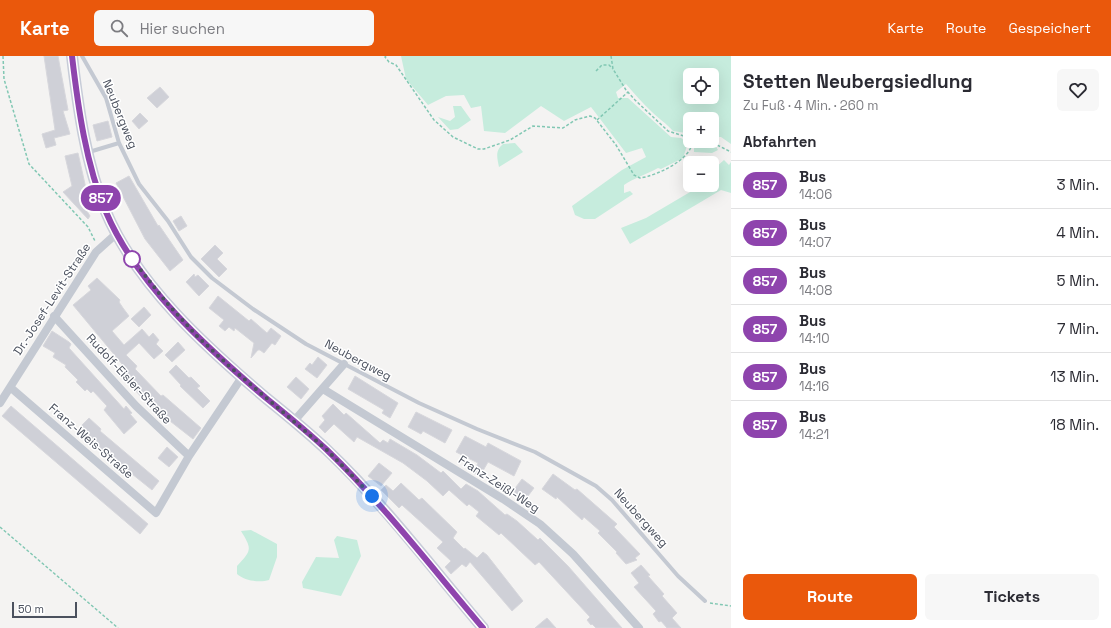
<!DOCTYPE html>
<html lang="de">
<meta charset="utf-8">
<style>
:root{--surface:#fff;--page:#f7f7f7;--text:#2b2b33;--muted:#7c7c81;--line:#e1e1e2;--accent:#ea580c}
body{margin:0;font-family:"Space Grotesk",sans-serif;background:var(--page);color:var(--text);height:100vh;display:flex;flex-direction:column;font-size:15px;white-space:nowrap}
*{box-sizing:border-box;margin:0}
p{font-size:13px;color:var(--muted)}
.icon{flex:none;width:22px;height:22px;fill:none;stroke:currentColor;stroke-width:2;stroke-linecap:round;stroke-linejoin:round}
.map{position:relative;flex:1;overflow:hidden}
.sheet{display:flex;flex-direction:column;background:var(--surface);width:380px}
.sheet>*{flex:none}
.badge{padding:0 8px;border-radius:13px;font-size:14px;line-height:26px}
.tools{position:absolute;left:683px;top:12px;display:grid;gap:8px}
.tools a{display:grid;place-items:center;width:36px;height:36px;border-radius:6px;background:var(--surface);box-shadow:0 4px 16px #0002;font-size:20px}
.scale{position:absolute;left:12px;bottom:10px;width:65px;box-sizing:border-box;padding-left:4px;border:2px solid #4b515e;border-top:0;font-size:11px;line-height:14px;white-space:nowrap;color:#4b515e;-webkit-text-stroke:3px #fff;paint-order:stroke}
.you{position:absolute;width:20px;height:20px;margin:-10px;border:3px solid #fff;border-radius:50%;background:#1a73e8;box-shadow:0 0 0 6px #1a73e833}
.map>.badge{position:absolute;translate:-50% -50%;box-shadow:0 0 0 2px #fff}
h2{padding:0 12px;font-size:15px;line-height:36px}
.round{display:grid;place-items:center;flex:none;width:42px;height:42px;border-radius:6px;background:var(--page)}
.summary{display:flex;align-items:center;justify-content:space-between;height:68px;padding:0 12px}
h1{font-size:19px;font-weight:700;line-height:30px}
.primary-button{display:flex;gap:8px;margin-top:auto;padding:8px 12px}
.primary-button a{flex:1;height:46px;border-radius:6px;background:var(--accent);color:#fff;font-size:16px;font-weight:700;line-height:46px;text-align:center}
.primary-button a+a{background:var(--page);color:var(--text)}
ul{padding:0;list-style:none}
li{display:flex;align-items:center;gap:12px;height:48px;padding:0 12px;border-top:1px solid var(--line)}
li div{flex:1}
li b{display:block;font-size:15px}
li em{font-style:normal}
li .badge{min-width:44px;font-weight:700;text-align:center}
header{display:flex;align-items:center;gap:24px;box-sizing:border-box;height:56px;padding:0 20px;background:var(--accent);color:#fff}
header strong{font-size:19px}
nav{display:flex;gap:22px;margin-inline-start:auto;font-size:14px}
.search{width:280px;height:36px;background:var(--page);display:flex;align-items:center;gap:10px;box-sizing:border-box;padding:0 14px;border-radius:6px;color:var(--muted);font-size:15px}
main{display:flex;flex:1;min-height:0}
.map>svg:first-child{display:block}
.green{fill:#c6ecdd;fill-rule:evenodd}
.building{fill:#cfd0d7;stroke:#d7d7dc}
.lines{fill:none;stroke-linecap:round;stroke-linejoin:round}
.path{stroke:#81c7b3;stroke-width:1.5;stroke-dasharray:3 2;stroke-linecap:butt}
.lane{stroke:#c4c9d2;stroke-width:4}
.street{stroke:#c4c9d2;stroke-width:8}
.secondary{stroke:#c7ccd8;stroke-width:12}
.line-casing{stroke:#fff;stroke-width:9}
.line{stroke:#8e44ad;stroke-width:6}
.walk{stroke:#4b515e;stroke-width:4;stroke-dasharray:0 7.2}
.stop-dot{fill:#fff;stroke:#8e44ad;stroke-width:2}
.labels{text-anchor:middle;stroke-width:3;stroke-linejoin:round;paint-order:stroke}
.street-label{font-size:12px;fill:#4b515e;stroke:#fff}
</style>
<header>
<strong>Karte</strong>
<div class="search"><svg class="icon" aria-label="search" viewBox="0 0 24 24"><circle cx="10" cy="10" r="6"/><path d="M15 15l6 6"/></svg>Hier suchen</div>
<nav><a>Karte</a><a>Route</a><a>Gespeichert</a></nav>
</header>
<main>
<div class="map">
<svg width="731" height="572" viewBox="0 0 731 572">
<rect width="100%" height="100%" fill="#f4f3f2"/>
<path class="green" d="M401,0H731V88L721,81H712V63H688L690,74L686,77L673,75C666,67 659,63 652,56C642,47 634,37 626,28L616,36L618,42H628L671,81L681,82L688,87L683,102L661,113L658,112C647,118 634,122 624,129V137L630,135L633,138L595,163H584L575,159L572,150L622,114L646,101L642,92L626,97L591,51L564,65L541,50L505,77L484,75L481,50L471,52L464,39L446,40L428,49L406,23ZM690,19H712V41H690Z
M453,50H461L471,64L458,73L450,74L438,61L450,65L455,61Z
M515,87L523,96L499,111C497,101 495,95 503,88Z
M696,87L715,89L718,94L712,97L694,96V91Z
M724,104L729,109L731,106V137L721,134L630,188L621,172L646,162L702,129H712L714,113Z
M251,474L277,488V501L269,524C260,527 245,525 237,518V510C252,494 252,493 241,475Z
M337,480L357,484L361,500L341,540L303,532L302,526L316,501L339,502L334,484Z"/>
<path class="building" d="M44,0H58L68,54L63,55L70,78L54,82L56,89L46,92L42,78L55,74Z
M160,31L169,41L157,52L147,42Z
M140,57L148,65L139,73L132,65Z
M108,65L112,81L97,85L93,69Z
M78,97L89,146L82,147L90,160L88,163L63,136L72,130L65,100Z
M129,120L158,170L159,169L183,204L170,215L145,183L116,127Z
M181,160L187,170L179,175L173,165Z
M215,189L223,197L217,203L227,213L219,221L201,203Z
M194,218L195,221L198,219L209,230L199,240L186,226Z
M97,222L120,244L119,246L123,252L129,260L112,275L124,289L142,273L149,281L153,277L159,284L156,288L163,295L154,303L139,287L126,299L137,310L135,313L161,340L163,339L201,372L193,383L147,347L119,317L121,315L118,312L122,308L73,249L91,234L88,230Z
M218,240L249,265L251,263L267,277L271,272L281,280L275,289L272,287L264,297L260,294H258L251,302L254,287L235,272L234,275L229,271L225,275L219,270L224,264L209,252Z
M144,251L151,259L139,271L131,263Z
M52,275L69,286L71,288L69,292L124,353L126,350L132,357L130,358L137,366L124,378L104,354L107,350L93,335L91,337L87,333L85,335L76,326L78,324L65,311L66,309L53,301L55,297L43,290Z
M178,286L185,294L172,306L165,299Z
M318,301L327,309L317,322L305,313L310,307L312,309Z
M176,309L189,322L191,321L200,330L197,332L210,345L203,352L180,330L181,329L169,316Z
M355,320L398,347L390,362L382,357L384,354L348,333Z
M296,321L309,333L301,343L287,331Z
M333,348L344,359L346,357L380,387L383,384L388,387L390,383L417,399L441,417L443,415L461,433L466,428L478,435L505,459L507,458L517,465L538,484L540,482L568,510L622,572H596L592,568L591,569L587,564L590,561L539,506L535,509L501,477L499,479L476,460L479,456L469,448L467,450L449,434L443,440L427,425L403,407L357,381L354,386L334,368L325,377L319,371L325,364L322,360Z
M11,350L148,468L140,478L2,360Z
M416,356L452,374L445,387L423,375L421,378L408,371Z
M89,362L101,373L100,375L159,425L152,434L96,389L98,387L80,371Z
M465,380L486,391L488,387L521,405L514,420L488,406L480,420L473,417L478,407L456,396Z
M167,391L178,401L169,411L158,402Z
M379,407L392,417L381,430L368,420Z
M553,418L575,434L577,433L617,468L614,471L640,498L635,502L637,504L626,508L616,497L617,496L598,477L600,475L584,461L582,464L557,441L556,443L542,433Z
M522,423L534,432L525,444L513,435Z
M401,427L419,444L422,442L457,476L453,482L464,493L465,492L477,502L483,496L487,499L523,545L512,555L470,506L466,511L462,508L451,518L445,511L451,505L437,492L443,486L402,449L399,452L381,434L386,429L393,435Z
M641,509L650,519L648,520L664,538L662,540L677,557L672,562L681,572H667L661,565L659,566L653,558L656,555L634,531L639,527L631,517Z
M547,562L556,572H535L542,566Z"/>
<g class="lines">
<path class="path" d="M3,0L4,23L29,108L88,171L95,185
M386,0L385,1L389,6L396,9L434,64L453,81L478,93H484L510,84L533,70L563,72L575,64L590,60L595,62L616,89L634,119L640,122C656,120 693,103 692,85
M611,0L613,13L626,34L635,44L668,75L690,82
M596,15L602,9H609L613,13
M597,64L628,36
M703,85L717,89L731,96
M0,471L118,572
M710,547L731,550"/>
<path class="lane" d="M82,0L106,42L119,87L139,128L168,165L191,201L212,222L253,253L306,288L419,347L477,373L535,396L596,430L612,444L678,520L705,545
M89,96L119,87"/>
<path class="street" d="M54,260L136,350L189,400
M10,331L156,457L189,400L242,321
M323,333L503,443L540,468L573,498L639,572
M0,347L96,196L116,178
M294,365L344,308"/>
<path class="secondary" d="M72,0C78,51 86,109 106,156C137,229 207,292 266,342C287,359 308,376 327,394C384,448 432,512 483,572"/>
</g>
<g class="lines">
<g class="line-casing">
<path id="line" d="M72,0C78,51 86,109 106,156C137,229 207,292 266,342C287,359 308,376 327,394C384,449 432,512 483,572"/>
</g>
<use href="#line" class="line"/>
<path class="walk" d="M132,203L166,246L197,280L229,310L326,393L372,440"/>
</g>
<circle class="stop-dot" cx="132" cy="203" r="8"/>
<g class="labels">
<g class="street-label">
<text transform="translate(120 58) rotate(68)" y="4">Neubergweg</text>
<text transform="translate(52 243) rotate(-57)" y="4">Dr.-Josef-Levit-Straße</text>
<text transform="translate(358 304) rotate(28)" y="4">Neubergweg</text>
<text transform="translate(129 323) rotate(47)" y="4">Rudolf-Eisler-Straße</text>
<text transform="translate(91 385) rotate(41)" y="4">Franz-Weis-Straße</text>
<text transform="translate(499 428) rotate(33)" y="4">Franz-Zeißl-Weg</text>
<text transform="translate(641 462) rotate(48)" y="4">Neubergweg</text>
</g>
</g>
</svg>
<div class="tools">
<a><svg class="icon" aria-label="locate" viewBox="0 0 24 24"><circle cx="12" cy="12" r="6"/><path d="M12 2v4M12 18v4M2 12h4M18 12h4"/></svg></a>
<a>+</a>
<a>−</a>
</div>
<div class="scale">50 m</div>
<div class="you" style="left:372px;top:440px"></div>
<b class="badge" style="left:101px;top:142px;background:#8e44ad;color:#fff">857</b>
</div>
<section class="sheet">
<div class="summary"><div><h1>Stetten Neubergsiedlung</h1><p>Zu Fuß · 4 Min. · 260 m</p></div><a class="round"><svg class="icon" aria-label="heart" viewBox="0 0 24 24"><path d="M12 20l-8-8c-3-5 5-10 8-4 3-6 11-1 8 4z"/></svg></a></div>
<h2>Abfahrten</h2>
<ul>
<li><span class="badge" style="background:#8e44ad;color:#fff">857</span><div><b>Bus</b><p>14:06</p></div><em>3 Min.</em></li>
<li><span class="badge" style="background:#8e44ad;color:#fff">857</span><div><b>Bus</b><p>14:07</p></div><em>4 Min.</em></li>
<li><span class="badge" style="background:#8e44ad;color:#fff">857</span><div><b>Bus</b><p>14:08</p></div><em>5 Min.</em></li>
<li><span class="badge" style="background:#8e44ad;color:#fff">857</span><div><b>Bus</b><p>14:10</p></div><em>7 Min.</em></li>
<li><span class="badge" style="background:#8e44ad;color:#fff">857</span><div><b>Bus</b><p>14:16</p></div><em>13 Min.</em></li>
<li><span class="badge" style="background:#8e44ad;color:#fff">857</span><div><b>Bus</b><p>14:21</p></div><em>18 Min.</em></li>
</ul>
<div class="primary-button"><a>Route</a><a>Tickets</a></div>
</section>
</main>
